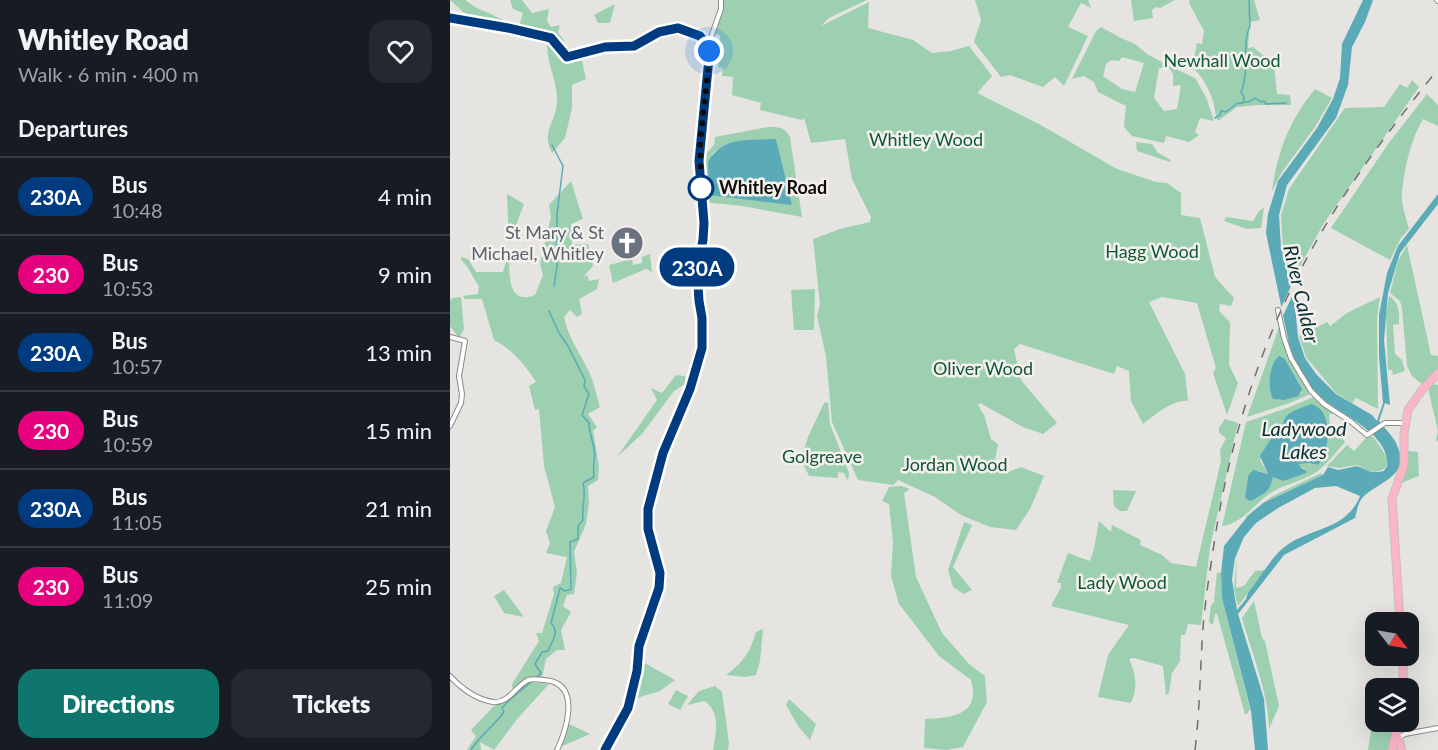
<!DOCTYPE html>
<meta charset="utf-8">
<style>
:root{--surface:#171b24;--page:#242831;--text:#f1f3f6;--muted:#9ea1a6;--line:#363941;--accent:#0f766e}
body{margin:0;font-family:Lato,sans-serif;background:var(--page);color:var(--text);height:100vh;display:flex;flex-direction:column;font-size:22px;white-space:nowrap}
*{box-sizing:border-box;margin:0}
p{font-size:20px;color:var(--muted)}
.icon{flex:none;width:33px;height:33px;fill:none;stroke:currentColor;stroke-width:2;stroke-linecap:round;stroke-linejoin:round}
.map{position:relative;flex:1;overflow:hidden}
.panel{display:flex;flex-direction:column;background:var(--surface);width:450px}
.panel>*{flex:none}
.badge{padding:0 12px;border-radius:20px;font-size:21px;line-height:39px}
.needle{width:39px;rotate:121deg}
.controls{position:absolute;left:915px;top:612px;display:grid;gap:12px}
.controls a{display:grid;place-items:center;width:54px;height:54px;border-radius:12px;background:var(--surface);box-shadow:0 6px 24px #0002;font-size:30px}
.you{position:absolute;width:30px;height:30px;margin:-15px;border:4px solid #fff;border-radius:50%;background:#1a73e8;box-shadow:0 0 0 9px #1a73e833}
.map>.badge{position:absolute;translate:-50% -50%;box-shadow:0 0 0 3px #fff}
h2{padding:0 18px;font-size:22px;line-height:54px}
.round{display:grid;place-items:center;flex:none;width:63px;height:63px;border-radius:18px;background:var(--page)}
.summary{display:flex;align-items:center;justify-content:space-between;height:102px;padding:0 18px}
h1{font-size:28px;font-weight:800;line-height:45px}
.cta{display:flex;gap:12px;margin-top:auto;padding:12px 18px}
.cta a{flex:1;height:69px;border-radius:18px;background:var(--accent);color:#fff;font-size:24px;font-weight:800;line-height:69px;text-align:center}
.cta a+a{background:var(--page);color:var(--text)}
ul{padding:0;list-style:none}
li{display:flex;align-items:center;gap:18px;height:78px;padding:0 18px;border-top:2px solid var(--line)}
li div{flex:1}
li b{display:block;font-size:22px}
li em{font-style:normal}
li .badge{min-width:66px;font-weight:700;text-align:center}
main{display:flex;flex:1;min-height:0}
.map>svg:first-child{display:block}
.green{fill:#9cd0b1;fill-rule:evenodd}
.water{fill:#5aaab7;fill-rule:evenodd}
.pier{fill:#e6e4e0}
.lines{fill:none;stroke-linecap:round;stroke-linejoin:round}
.stream{stroke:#5aaab7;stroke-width:1.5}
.minor-casing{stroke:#8d8a87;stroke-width:6}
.highway-casing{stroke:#c0c0c0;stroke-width:9}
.minor{stroke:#fff;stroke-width:4}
.highway{stroke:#fdb6c6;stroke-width:7}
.rail{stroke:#706e6c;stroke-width:1.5;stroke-dasharray:10 10;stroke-linecap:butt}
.line-casing{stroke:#fff;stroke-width:14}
.line{stroke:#003b80;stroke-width:9}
.walk{stroke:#0d0c0b;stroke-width:6;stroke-dasharray:0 10.8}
.stop-dot{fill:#fff;stroke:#003b80;stroke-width:3}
.labels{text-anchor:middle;stroke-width:5;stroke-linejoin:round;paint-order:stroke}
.park-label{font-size:18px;fill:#0e5837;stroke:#f4f1ed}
.stop-label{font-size:18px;font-weight:bold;fill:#0d0c0b;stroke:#f4f1ed;text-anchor:start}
.worship-label{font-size:18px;fill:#5b616d;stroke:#f4f1ed;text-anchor:end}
.water-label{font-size:20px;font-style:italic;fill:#062f35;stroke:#f4f1ed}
</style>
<main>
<section class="panel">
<div class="summary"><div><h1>Whitley Road</h1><p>Walk · 6 min · 400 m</p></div><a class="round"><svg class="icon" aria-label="heart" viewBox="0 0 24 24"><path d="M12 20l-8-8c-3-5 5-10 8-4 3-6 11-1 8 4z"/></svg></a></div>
<h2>Departures</h2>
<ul>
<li><span class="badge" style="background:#003b80;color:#fff">230A</span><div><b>Bus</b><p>10:48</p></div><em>4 min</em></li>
<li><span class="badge" style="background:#e6007e;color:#fff">230</span><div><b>Bus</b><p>10:53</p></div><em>9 min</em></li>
<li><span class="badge" style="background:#003b80;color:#fff">230A</span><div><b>Bus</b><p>10:57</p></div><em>13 min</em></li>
<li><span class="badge" style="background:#e6007e;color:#fff">230</span><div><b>Bus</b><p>10:59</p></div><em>15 min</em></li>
<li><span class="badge" style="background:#003b80;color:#fff">230A</span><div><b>Bus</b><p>11:05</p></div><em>21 min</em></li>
<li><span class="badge" style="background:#e6007e;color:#fff">230</span><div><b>Bus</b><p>11:09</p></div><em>25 min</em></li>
</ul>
<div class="cta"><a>Directions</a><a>Tickets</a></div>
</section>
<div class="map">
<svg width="988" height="750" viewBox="0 0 988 750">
<rect width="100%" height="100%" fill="#e6e4e0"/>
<path class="green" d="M0,0H15L25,7L58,22L59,26L22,20Z
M60,0H72L82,13L99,9L97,21L101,27L110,25L108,33L114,40L112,47L102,37L68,29L73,13L63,9Z
M274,0H417L379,18L371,26L419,2L418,28L463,40L482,53L501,51L519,46L542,76L528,92L529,94L589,124L667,169L706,182L717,183L731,193V215L750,218L765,277L784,298L781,306L770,304L769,311L780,322L779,365L788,383L777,415L763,373L766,368L747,303L712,297L699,302L735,374L738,401C723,399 705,415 693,424L681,401L679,371L667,366L664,374L570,344L564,349L571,380L607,423L593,434L573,427L530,403L528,405L534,415L541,439L548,444L544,466L558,472L571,467L594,476L580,509L566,530L540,527L511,515L485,497L448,480L443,485L408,480L382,422L376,356L367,316L370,304L363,239L390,229L420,222L421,217L402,179L395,139L361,143L354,118L352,120L310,110L311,103L282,95L283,77L272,76L273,68L268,67L269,61L261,60V56L270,45V35L264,34L274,6Z
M525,0H638L641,8L631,3L618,27L638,36L614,86L605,77L593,87L560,75L551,77L524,42L531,20Z
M681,0H725L710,8L706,7L702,10L703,18L684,21Z
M740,0H804L810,20L800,22L798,48L803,47L824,64L827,94L840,95L841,105H807L787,107L768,121C765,114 765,108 763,101C760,91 751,73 742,68L747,43L752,44L754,31L739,3Z
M165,4L160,23H148L144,15Z
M651,27L671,38L685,44L697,54L719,66L745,78L756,97L764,121L750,118L745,132L749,135L739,142L716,136L714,143L682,136L674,127L676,106L648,92L644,82L634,76L622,79L646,31ZM672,57L694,63L685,92L672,89L653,76L656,64L661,60L669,61ZM709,68H719L723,74V86L731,85L727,109L714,111L704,98Z
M98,38L120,57L131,55L136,79L122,85V108L115,138L102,153C90,129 108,121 107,99C107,78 94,59 98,38Z
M962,80L969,87L874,223L841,282L833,248L831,215L839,189L895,108L934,107L950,84L957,88Z
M865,89L882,98L865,127L832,172L822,191C828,150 839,121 865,89Z
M977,94L988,105V126L973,119C961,139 954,168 952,192C951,204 956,217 959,229L951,238L940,260L881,228L938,144Z
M318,127C329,127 335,127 340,137L352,217L292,206L253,202L251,153L259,151L264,145L265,137ZM326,140L327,143L261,155C278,137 303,141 326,140Z
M686,142L702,144L708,153L721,160L720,162L687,151Z
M121,181L133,219L121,224L122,245L138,244L143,266L132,278L137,275L139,281L149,279L147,289L129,299L132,314L127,317L120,310L114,317C118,339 134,358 142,379C145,388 147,398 150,407L138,414L147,427L143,431L149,466L148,480L138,486L139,503L136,524L124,552L127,573L124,594L117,595L113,606L121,612L111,630L115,650H107L96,659L92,678H78L63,690L62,684L89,641L86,633H92L104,594L103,587L111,583L117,557L96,553L100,543L96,531L105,507L94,466L89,409L85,410L79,386L86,382C74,364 63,350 44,340L32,299H15L13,296L28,294L29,286C22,277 19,266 11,260V257L18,259L26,272H53L60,249C59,267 55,307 85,295L93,275L90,264L101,217L99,205Z
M57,194L74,204L59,244Z
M814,208L811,228L797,229L774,221L776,217L803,221L809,211Z
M185,228V255L169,259L171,229Z
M957,245L981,355L988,356V370L973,385L962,376L957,366L952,308L950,301L940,293L948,261Z
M200,254L202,272L196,269L163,283L159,265L182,259L183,265L192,263V257Z
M365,289L364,330H344L341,290Z
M939,296C950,303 949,312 949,324L943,325L945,354L952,360L955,371L943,375L942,370H938L936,316Z
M11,297L14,329L9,338L0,326V301L2,298Z
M930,297L927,318L928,409L906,398L902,403L886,393L856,357L849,336L877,322L880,326L897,313Z
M829,327L848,375L860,394L840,403L797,417ZM832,356L852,392L849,396L829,400L821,394C819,377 821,370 832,356Z
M226,375L235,376V384L224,391L192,434L167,457L207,400L201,388L212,393Z
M981,384L988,385V442L986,440L988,431L978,388Z
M863,397L884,413L879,415L881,432L889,434L895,442C886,452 876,466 865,473C852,481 836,484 822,492C806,502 792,524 772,526L796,422L840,407ZM834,432L873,460L868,465L859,463L849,464L850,467L855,469L830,480L823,476C819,494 812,492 795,497L798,476L808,471L818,474L810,460Z
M378,402L380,424L399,473L398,481L394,473L388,472V478L359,476L351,459L358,437L374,403Z
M775,419L788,423L760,547L751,625L738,624L735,635H731L730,661L722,673L719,693L716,695L713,666L684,658L679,659C686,674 688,687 681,703L648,697L658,655L679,625L601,606L611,587V583H607L618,553L640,561L644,549L649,521L661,532L662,525L691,540L690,545L712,555L721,563L746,567L771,461L770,450L776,438L769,433V428Z
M922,436C929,444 947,467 929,471C926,472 922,472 919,471C914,470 912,466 907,465L889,468L877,466L897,445L904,451L916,438Z
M958,451L968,452L969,476L951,483L956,470Z
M871,473L873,475L813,503L797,517H795L821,497Z
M451,486L460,489L454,493L466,577L492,633L519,664L535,676L537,702L513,747L496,750L474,748L475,719C492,718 521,718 523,695C524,691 522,685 521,680L489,656L449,604L441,576L443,542L439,504L432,501L439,487Z
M663,490L686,491L677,511H670L664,506Z
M514,522L522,525L503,567L522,590L514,594L503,587L498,570Z
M787,555L786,588L794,586L805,571L816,570L788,606L784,589Z
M767,572L771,573L772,598L800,709L797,714H795L767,614H765L763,625L759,622L761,605L764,602Z
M54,590L74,617L54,613L44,596Z
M804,601L812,638L815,641L829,706L819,729C818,691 802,654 792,618Z
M313,629L310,661L306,675L295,677L276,675C293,663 300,652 306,632Z
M191,661L225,680L210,691L190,697L181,703Z
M78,682L99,684L68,718L44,750L30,742L31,750H17L26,736L21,730L43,707L56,700Z
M265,686L272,692L279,743L278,750H263C266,732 271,714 255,701L237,705L249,691Z
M226,690L238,696L230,710L218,704Z
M339,699L366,724L360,740L348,726L336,705Z
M117,723L140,734L110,747Z
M921,730L943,732L940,750H918Z"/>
<path class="water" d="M913,0H923L915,22L902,47L898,85L886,118L837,185L829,215L831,247L845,305L848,337L855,358L866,374L886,394L922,415L927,421L933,403L929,356V315L937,273L948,246L988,194V204L950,253L938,293L934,340L940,405L935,403L929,421C935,429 942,435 946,443C962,476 931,480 913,497C908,502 907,511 905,518L834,555L788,614L814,699L818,750H805L801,711L772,598L771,573L774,546L797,517L813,503L873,475L878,467L888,470L907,466C920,471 919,474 934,471L937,466C940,431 886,414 866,393C853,379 845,362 839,344L816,233L818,214L828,181L867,128L883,99L890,78L892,44ZM886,486L910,496C896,532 857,527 832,549C819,561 809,579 798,593L796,599L787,610L782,580L785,558L794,537L806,523L828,508L865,488Z
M326,139L342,205L259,195L258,162C273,135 299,141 326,139Z
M829,356L834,358L852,389L849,396L834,400L823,399C817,388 819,364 829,356Z
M861,404C883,410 879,443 873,460L868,465L859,463L849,464L850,467L856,471V473L833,481L823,477C819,493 816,492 801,501L798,500L795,497L798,476L803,470L818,474L810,456L826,431L828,429L834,431C829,413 847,410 861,404Z"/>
<path class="pier" d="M842,284L844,292L831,320L830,310Z"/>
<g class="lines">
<path class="stream" d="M793,103L794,97L791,92C800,72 791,45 800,26L799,0
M765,118L770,115L771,111L776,112L786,104L801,101L805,98L811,102L814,101L816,104L836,103
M102,145L113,166L107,214V267L104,286
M21,750C30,735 44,726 54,712L52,708C64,694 78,686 91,673L85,664L92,652L98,651C102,641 110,632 101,623L110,588L115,591L121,589L120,542L128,539V526L133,520C131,506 137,495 133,483L144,477C142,468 146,458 144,448C142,439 139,432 139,423L132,415L139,394L134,386L135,380L118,346L109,333L99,311"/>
<g class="minor-casing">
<path id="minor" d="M987,0L988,1
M828,310L834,338L841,358L861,391L874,404L900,421L917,435L935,423H955
M0,337L15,341L9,376L12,394L11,403L0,426
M0,676C11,688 26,699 43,702C58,704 66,686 78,680C84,678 95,680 101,681C130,689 116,731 107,750
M948,738L955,734L988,728
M155,750L178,708L187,671L189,646L209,588L210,573L198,529V509L213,453L240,389L252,348V318L249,301L247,269L253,240L254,223L249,161L259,63L258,46L271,9V0"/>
</g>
<g class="highway-casing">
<path id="highway" d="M950,622L942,499L954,465V433L958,410L972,390L988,373
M953,688V656
M946,732L952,750
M942,750L948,722"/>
</g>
<use href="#minor" class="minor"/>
<use href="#highway" class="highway"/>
<path class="rail" d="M745,750C750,709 750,669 753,628C755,602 759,577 763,551C778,445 810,341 863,247C898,184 943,125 988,69"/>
</g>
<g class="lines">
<g class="line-casing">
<path id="line" d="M0,18L58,28L101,38L117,57L155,47L184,46L209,32L228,28L250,36L258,46L259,58L249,161L254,223L253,240L247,269L249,301L252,318V348L240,389L213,453L198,509V529L210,573L209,588L189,646L187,671L178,708L155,750"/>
</g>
<use href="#line" class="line"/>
<path class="walk" d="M251,188L250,142L259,63V51"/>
</g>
<defs>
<g id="church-disc" transform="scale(1.725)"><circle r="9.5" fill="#6b7280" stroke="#f4f1ed"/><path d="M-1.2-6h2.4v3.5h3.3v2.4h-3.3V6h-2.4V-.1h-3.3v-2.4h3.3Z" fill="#fff"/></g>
</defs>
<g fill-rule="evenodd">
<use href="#church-disc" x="177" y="243"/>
</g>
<circle class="stop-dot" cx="251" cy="188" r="12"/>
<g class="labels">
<g class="park-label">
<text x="772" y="67">Newhall Wood</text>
<text x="476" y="146">Whitley Wood</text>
<text x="702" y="258">Hagg Wood</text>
<text x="533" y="375">Oliver Wood</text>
<text x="372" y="463">Golgreave</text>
<text x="505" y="471">Jordan Wood</text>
<text x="672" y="589">Lady Wood</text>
</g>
<g class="stop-label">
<text x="269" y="194">Whitley Road</text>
</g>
<g class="worship-label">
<text x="154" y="239">St Mary &amp; St<tspan x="154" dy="21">Michael, Whitley</tspan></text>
</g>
<g class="water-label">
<text transform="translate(851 294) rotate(77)" y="7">River Calder</text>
<text x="854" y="436">Ladywood<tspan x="854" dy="23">Lakes</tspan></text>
</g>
</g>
</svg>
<div class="controls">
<a><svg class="needle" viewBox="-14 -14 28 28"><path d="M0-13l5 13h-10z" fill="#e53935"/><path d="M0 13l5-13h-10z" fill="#9ea1a6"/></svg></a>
<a><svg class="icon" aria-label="layers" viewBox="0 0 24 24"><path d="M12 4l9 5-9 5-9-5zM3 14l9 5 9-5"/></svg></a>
</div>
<div class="you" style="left:259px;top:51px"></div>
<b class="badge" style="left:247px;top:267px;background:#003b80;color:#fff">230A</b>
</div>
</main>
